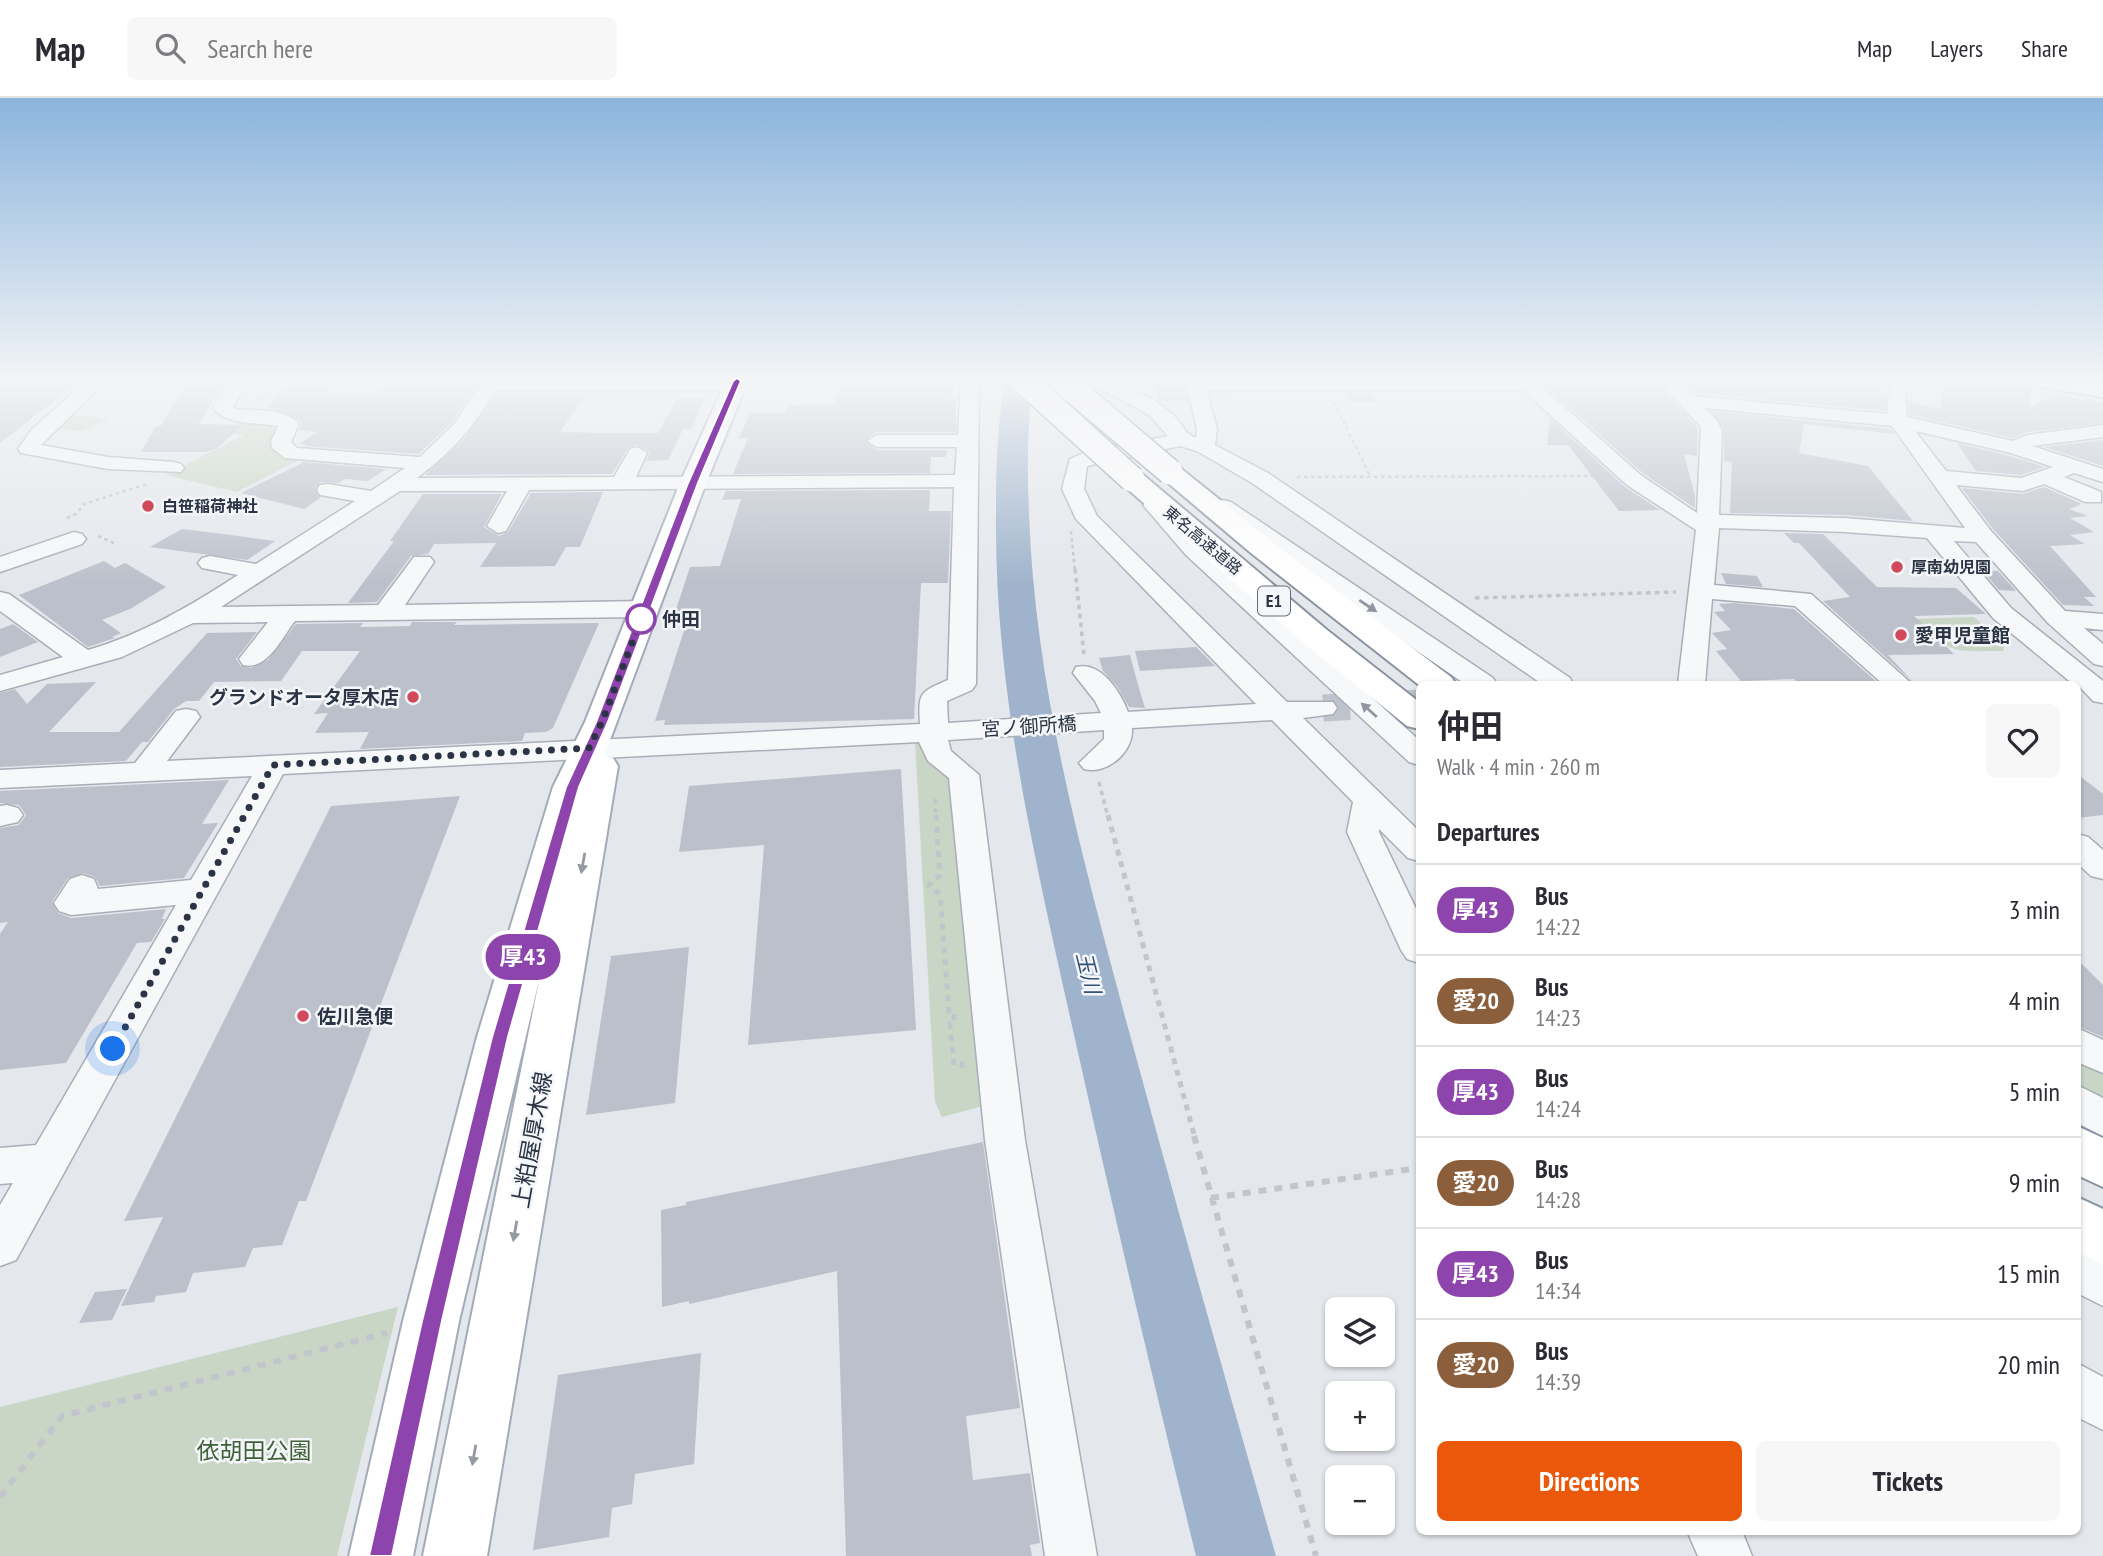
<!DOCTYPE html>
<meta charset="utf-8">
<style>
:root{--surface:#fff;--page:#f7f7f7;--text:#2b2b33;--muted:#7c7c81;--line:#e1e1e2;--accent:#ea580c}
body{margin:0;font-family:"PT Sans Narrow","Noto Sans JP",sans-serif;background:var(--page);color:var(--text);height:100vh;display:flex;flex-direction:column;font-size:26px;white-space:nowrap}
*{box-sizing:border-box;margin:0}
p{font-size:23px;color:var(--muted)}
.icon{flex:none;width:38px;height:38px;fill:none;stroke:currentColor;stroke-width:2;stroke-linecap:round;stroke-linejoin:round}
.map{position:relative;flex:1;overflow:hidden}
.details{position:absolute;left:1416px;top:583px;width:665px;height:854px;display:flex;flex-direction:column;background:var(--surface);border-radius:10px;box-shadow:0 2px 5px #0004}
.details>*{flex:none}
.badge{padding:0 14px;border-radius:23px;font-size:24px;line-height:46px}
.buttons{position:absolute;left:1325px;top:1199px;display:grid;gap:14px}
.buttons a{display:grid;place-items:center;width:70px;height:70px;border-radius:10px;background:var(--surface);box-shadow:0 2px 5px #0004;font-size:35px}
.you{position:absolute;width:35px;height:35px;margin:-18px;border:5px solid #fff;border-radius:50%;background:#1a73e8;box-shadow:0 0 0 10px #1a73e833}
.map>.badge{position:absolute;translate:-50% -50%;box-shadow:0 0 0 4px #fff}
h2{padding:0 21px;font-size:26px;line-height:63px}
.round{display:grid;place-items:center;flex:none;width:74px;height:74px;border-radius:10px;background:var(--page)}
.summary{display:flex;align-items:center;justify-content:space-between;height:119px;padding:0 21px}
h1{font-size:33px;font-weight:700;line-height:52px}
.primary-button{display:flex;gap:14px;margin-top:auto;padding:14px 21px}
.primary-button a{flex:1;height:80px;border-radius:10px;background:var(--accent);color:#fff;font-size:28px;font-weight:700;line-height:80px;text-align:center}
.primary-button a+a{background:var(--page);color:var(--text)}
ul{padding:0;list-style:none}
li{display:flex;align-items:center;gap:21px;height:91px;padding:0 21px;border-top:2px solid var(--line)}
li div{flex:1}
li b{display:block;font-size:26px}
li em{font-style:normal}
li .badge{min-width:77px;font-weight:700;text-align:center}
header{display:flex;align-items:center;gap:42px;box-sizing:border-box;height:98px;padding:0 35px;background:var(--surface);border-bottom:2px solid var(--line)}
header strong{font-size:33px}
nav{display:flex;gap:38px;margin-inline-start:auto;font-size:24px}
.search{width:490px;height:63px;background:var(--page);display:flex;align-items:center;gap:18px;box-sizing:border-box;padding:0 24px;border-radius:10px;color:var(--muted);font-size:26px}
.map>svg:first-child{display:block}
.green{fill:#c9d6c5}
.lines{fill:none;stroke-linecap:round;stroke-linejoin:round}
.river{fill:#9fb4cc;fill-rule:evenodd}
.building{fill:#bbc0ca}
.minor-tunnel{stroke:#bfc3cb;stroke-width:27;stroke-dasharray:27 14;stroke-linecap:butt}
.minor-casing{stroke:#a9aeb7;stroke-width:3}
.major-casing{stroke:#a3abb8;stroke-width:4}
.highway-casing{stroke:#8b94a3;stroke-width:4}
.path-far3{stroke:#c2c5cb;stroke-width:2.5;stroke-dasharray:3.5 3.5;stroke-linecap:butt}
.path-far2{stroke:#c2c5cb;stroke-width:3.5;stroke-dasharray:4.5 4.5;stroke-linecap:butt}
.path-far1{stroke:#c2c5cb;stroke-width:5;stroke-dasharray:6 6;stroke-linecap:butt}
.path{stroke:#c2c5cb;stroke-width:6;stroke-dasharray:8 8;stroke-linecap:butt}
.minor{fill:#f7f8fa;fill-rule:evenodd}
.major{fill:#fff;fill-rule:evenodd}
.highway{fill:#fff;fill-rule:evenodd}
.highway-bridge-casing{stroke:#8b94a3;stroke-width:28;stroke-linecap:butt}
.highway-bridge{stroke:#fff;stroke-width:25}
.oneway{fill:#9196a0}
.oneway2{fill:#959aa2}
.line{fill:#8e44ad;stroke:#fff;stroke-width:2}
.walk{stroke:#2b3445;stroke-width:7;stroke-dasharray:0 12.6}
.poi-dot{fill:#d1495b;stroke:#f4f6f9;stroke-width:2.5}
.stop-dot{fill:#fff;stroke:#8e44ad;stroke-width:3.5}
.labels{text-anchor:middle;stroke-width:5;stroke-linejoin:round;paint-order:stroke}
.far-poi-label{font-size:16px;font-weight:bold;fill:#2b3445;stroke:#f4f6f9;text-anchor:start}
.far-street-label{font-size:16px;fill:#2b3445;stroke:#f4f6f9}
.shield{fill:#f4f6f9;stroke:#676e7b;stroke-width:2}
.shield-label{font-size:18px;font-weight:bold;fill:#2b3445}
.stop-label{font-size:19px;font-weight:bold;fill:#2b3445;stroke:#f4f6f9;text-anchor:start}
.poi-label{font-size:19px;font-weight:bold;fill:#2b3445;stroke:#f4f6f9;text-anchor:start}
.street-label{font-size:19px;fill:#2b3445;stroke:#f4f6f9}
.water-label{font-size:21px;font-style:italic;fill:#34527a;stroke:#f4f6f9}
.near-street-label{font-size:23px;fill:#2b3445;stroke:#f4f6f9}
.near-park-label{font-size:23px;fill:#3f6138;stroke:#f4f6f9}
</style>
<header>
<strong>Map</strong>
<div class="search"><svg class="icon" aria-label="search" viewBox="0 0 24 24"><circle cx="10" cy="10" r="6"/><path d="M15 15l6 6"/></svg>Search here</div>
<nav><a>Map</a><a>Layers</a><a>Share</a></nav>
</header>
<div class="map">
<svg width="2103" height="1458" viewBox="0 0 2103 1458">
<rect width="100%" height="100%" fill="#e4e7ec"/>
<path class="green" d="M69,316L109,321L82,333L51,330Z
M240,323L282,326L287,360L299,362L237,394L166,377L244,337L233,335Z
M1974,519L2005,546L2003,553C1950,553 1953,557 1913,521Z
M930,642L954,673L983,1008L942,1019L935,1004L915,643Z
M2077,956L2103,973V1006L2077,988Z
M398,1209L337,1458H0V1309Z"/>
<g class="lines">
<path class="river" d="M1005,283H1033C1027,327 1027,372 1029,416C1035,587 1080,750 1124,915C1173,1096 1224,1277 1276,1458H1196C1152,1279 1110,1099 1070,919C1033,752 994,587 996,415C996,371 997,326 1005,283Z"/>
</g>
<path class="building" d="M6,283H80L0,345V289Z
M186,283H217L215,287L223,286L199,326L243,327L216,351L206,354H141L156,328L162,327Z
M394,283H480L453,323L419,356L304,348L306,346H299L317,334L299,332L302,325L295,319L268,310L282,291L331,288L328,293H380Z
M1153,283H1184L1188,303H1159Z
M1539,283H1655L1698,330L1697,358L1684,356L1695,398V410L1644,376Z
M1681,283L1787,285V283H1881L1875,291L1887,295L1885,313L1693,295Z
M1943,283H1990L2029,289L2030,309L2058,295L2081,302L2089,300L2103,305V325L2027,334L2013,340L1909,317L1908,302L1941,312Z
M954,288L951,301H956V334H877L865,342L877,352H947L946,359H931L930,375L733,376L748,340H739L750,315H786L789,307L834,306L839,289Z
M1345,295H1372L1376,304H1349Z
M496,296H585L560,334L605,335H658L677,300H705L691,331H683L668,362L646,363L650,354L636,346L628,350L612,376L425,377L463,342Z
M1712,313L1891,331L1895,336L1804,326L1799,355L1868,368L1913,423L1845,417L1730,415L1732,364L1724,363V333Z
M1550,320L1625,389L1660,412L1619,413L1568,347H1547Z
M2103,342V368L2044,349Z
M1957,345L2010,358L2045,369L2021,377L1976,373Z
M304,364L386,371L368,383L345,381L339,385L320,384L315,391L320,400L304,411L241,395Z
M2044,389L2082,406L2069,411L2088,418L2070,420L2094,434L2070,437L2085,446L2050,448L2096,499H2084L2094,508L2063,507L1993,431L1962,390L2023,396Z
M930,392L929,413H951L948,485H921L914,621L664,627L665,622L655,623L688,520L673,521L690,469L720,468L741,401L722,402L726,393Z
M603,394L580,449H566L555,468L480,469L496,445L434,446L428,456L411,458L377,504L348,505L394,443H390L423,396H502L484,429L499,438L508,434L531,395Z
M182,431L231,437L275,443L247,462L150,449Z
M1784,435L1823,436L1877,489L1956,490L1986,516L1914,518L1954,556L1888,557L1913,584L1823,503L1850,499L1799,445H1794Z
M104,463L115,470L125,465L166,489L130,511L102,522L121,535L112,539L115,540L88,549L19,497Z
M1982,472L1998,473L2016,493L1999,492Z
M1721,475L1757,478L1763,489L1726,486Z
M1734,505L1794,511L1879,586H1799L1794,581L1741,583L1716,553L1727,551L1712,535L1731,532L1714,514L1725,513L1719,506Z
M412,524H457L454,527L599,525L553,630L546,634L525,635L522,643L360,651L369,634L315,635L328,615L314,616L360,553H302L281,583L214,584L199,603H186L174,611L148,644H142L126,663L0,669V595L15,591L27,606L47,586L96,584L49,634H119L207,535L257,534L236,561L241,568L251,570L268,562L296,526L363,525L360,529L410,528Z
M13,526L38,544L0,559V531Z
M1196,549L1215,568L1140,573L1135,553Z
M1130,557L1138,587L1145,610L1129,609L1117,588L1103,573L1099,560Z
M901,671L916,932L748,947L764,747L679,754L689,688Z
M2077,676L2103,696V717L2077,720Z
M229,682L202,726L218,725L184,780L100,788L95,779L83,775L68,780L52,804L58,815L71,820L166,811L162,821H165L151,844L137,845L66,965L0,972V836L8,824L0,825V730L19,727L26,717L19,707L0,705V693Z
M460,698L306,1103H299L282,1147L253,1150L245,1169L193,1175L186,1194L156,1198L154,1204L121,1208L163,1119L124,1123L331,708Z
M689,849L675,1005L586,1017L611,858Z
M2077,861L2103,887V939L2077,928Z
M983,1044L1020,1310L966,1318L973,1382L1030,1375L1040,1445L1030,1447L1032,1458H846L837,1173L689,1206V1203L662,1209L661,1112L686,1107V1104Z
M127,1191L112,1222L79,1225L95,1194Z
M701,1255L694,1366L635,1376L632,1406L612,1410L609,1439L533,1452L558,1277Z"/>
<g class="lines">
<path class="minor-tunnel" d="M1323,610L1419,605"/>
<g class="minor-casing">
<path id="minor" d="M86,283H106L41,347L108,359L174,364L181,366L184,370L181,374L108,371L21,355L18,351L32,331Z
M228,283H246L233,309L236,311C255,313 286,310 299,326L291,344L297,350L420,359L455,325L483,283H741L744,287L735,293H495C472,331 453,353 417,380L614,379L630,351L637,349L647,355L636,379L955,377L957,349H877L867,343L877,337H958L961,283H979L976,586L972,592L947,603L948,625L1101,615L1095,603L1073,575L1076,569C1101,563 1120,593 1128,614L1256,606L1076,421L1062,391L1070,361L1088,353L1168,338L1149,317L1087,283C1116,283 1151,296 1173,317C1182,325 1184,336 1196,340L1197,331L1186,283H1535L1642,378L1697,415L1701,329L1658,283H1677L1692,298L1888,316C1887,301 1887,295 1897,283H1916L1905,297L1907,319L2013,343L2027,337L2103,327V339L2032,348L2103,371V384L2074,375L2064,379L2101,394V404H2085L2044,386L2023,393L1956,387L1991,433L2065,513L2103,516V532L2084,530L2103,546V568L2094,566L2048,525L1976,444L1954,443L2011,510L2103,583V605L2093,603L2077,586H2073L1993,520L1927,440L1845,434L1719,430L1714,487L1811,496L1912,586H1883L1795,508L1712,501L1705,586H1678L1696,432L1627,387L1523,292L1207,293L1217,331L1215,347L1268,375L1570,580L1573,586H1542L1252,385L1197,353L1180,348L1087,368L1084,391L1097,418L1287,604H1333L1337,610L1333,616L1303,620L1419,733V763L1408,760L1379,731V734L1419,817V865L1407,861L1401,852L1347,734L1353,704L1272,622L1132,630C1134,654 1107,677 1084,671L1079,665L1104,641V632L948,642L951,653L979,677L1025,1042L1097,1458H1045L985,1042L949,680L928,663L919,644L283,676L16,1162L0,1168V1107L13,1085L0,1086V1050L36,1047L176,807L71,817L59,813L54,805L70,781L82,777L94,781L98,791L191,782L252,678L0,690V672L135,665L176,613L186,611L196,613L200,619L167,663L920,626C918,594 920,594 948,582L954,389L529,392L506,433L498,435L487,428L507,393H400L221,509L378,507L414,459H430L434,464L405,507L645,503L654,506L658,511L654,516L645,519L295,523C281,541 267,573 243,567L239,561L268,524L193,525L122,559L0,593V577L63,559L0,513V494L9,496L88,552C141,537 192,507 238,477L202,470L198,465L202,460L210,458L256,466L355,403L320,397L317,392L320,387L328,386L371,393L405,370L285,360L272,350L271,344L278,328C258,324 227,328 213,310ZM1705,310L1892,328L1965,430L1845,420L1719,417L1722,334L1718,324ZM1915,333L2011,355L2053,369L2021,380L1946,373Z
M1154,400L1162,402L1202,447L1419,642V667L1409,664L1186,457L1143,407Z
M1223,402L1231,404L1493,580L1497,586H1465L1215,414L1212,409L1215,404Z
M74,434L82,436L86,441L82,446L0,474V459Z
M7,707L18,710L23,717L18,724L0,728V708Z
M2077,736L2088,739L2103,752V781L2091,778L2077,765Z
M2077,930L2103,942V975L2077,964Z
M2077,987L2103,1000V1038L2077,1025Z
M2077,1149L2103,1161V1208L2077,1195Z
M2077,1265L2103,1279V1332L2077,1319Z
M1687,1433H1742L1752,1458H1698Z"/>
</g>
<g class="major-casing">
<path id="major" d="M726,283H748L706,385L604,658L613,660L618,668L487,1458H423L540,878L459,1223L413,1458H349L403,1223L477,939L553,689L585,624L680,385Z"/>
</g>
<g class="highway-casing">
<path id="highway" d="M2036,283L2103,285V299L2047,290L2039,288Z
M1170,366L1179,369L1271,443L1451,579L1456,586L1419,587L1251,455L1161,379L1157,374L1161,369Z
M1132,373L1141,375L1327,532L1419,604V631L1407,628L1305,546L1123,387L1119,381L1123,375Z
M2077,1028L2103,1040V1089L2077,1077Z
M2077,1099L2103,1111V1166L2077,1154Z"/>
</g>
<path class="path-far3" d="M261,302L270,288L285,283
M1334,304L1370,378
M1297,379L1599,378
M67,420L76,416L84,406L147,386
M1071,433L1075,473
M98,438L116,446"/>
<path class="path-far2" d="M1075,471L1084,557
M1475,500L1676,494
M1099,684L1108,719
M935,701L936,719"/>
<path class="path-far1" d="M936,717L940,778L933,781L929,788L940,796L949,915H954V925L950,926L954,967L962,966V970
M1108,717L1195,1040"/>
<path class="path" d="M1194,1038L1316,1458
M1211,1100L1419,1070
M0,1399L62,1318L387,1235"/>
<use href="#minor" class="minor"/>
<use href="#major" class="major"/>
<use href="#highway" class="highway"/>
<g class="highway-bridge-casing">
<path id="highway-bridge" d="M1024,283L1132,381
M1063,283L1170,374"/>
</g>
<use href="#highway-bridge" class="highway-bridge"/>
</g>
<defs><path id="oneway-solid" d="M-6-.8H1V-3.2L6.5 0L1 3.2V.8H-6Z" transform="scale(1.75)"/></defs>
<g class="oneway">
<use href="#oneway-solid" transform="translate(1368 508) rotate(34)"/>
<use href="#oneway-solid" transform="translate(1369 612) rotate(-138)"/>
</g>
<g class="oneway2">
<use href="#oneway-solid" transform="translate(583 765) rotate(100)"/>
<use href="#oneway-solid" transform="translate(515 1133) rotate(100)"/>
<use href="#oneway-solid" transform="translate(474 1357) rotate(100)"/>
</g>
<linearGradient id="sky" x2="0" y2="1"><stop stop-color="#8bb4dd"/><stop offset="0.58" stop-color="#f3f4f6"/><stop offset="1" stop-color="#f3f4f6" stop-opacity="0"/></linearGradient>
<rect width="2103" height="487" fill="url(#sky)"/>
<path class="line" d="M737,280L741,283L698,385L608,624L579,689L508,939L442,1223L392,1458H369L422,1223L492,939L566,689L596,624L688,385L733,283Z"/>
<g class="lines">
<path class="walk" d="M113,951L273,667L589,650L602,624L645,511L641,521"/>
</g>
<g class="poi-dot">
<circle cx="148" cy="408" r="7"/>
<circle cx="1897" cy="469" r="7"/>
<circle cx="1901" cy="537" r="7"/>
<circle cx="413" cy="599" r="7"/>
<circle cx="303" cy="918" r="7"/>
</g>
<circle class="stop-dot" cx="641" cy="521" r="14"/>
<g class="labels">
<g class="far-poi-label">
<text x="162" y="414">白笹稲荷神社</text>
<text x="1911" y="475">厚南幼児園</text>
</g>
<g class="far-street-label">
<text transform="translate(1203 442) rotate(40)" y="6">東名高速道路</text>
</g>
<rect class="shield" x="1258" y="488.5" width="32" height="29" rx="5"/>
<g class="shield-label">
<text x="1274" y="509">E1</text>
</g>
<g class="stop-label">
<text x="662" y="528">仲田</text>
</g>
<g class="poi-label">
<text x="1915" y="544">愛甲児童館</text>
<text x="399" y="606" text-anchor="end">グランドオータ厚木店</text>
<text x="317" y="925">佐川急便</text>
</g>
<g class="street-label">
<text transform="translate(1029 628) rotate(-4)" y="7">宮ノ御所橋</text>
</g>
<g class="water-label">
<text transform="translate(1088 875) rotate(76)" y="7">玉川</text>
</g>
<g class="near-street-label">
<text transform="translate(532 1042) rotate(-80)" y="8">上粕屋厚木線</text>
</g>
<g class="near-park-label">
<text x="254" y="1361">依胡田公園</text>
</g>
</g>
</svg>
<div class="buttons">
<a><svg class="icon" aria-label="layers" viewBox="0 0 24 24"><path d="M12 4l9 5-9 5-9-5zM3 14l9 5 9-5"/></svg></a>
<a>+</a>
<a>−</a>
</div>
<div class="you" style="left:113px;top:951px"></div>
<b class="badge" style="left:523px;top:859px;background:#8e44ad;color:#fff">厚43</b>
<section class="details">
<div class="summary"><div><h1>仲田</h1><p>Walk · 4 min · 260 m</p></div><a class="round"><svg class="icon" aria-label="heart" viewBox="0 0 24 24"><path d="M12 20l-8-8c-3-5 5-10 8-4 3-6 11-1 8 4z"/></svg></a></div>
<h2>Departures</h2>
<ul>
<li><span class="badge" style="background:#8e44ad;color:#fff">厚43</span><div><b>Bus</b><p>14:22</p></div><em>3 min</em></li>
<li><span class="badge" style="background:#8b5e3c;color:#fff">愛20</span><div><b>Bus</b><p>14:23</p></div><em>4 min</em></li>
<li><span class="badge" style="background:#8e44ad;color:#fff">厚43</span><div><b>Bus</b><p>14:24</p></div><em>5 min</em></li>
<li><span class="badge" style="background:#8b5e3c;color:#fff">愛20</span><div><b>Bus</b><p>14:28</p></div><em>9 min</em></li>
<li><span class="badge" style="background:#8e44ad;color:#fff">厚43</span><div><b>Bus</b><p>14:34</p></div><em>15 min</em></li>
<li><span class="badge" style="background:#8b5e3c;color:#fff">愛20</span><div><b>Bus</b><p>14:39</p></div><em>20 min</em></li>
</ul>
<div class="primary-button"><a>Directions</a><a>Tickets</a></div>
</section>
</div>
